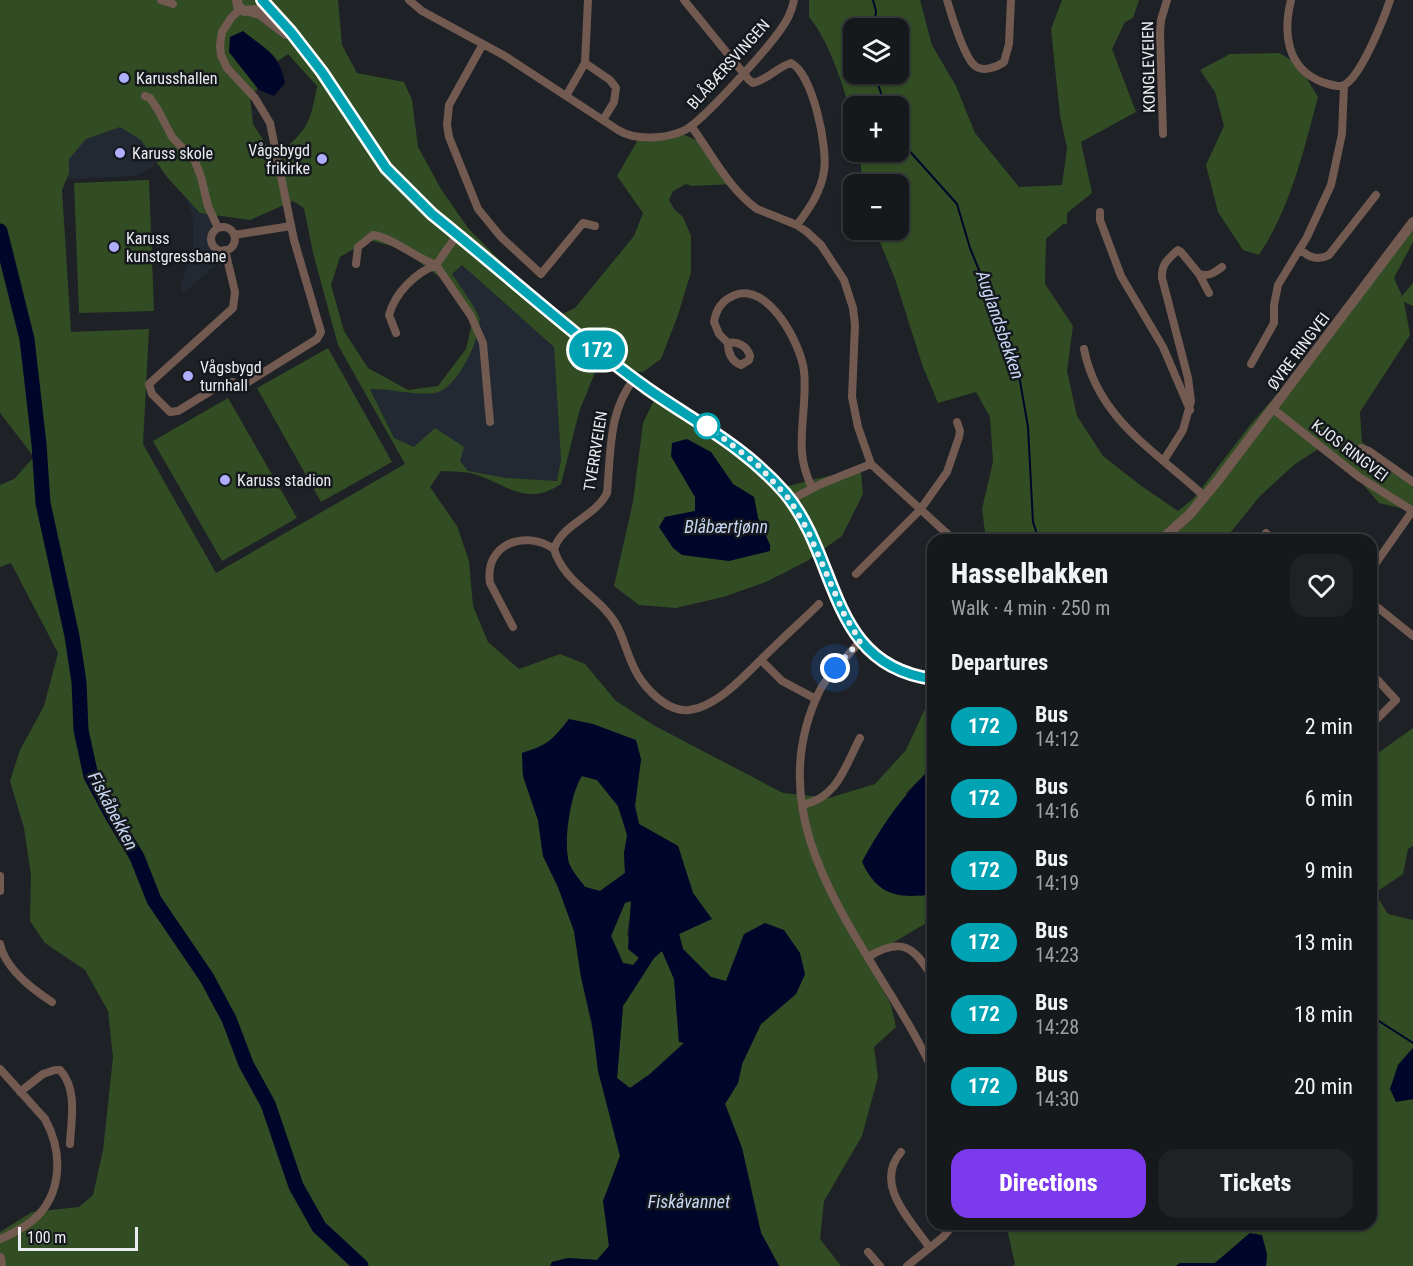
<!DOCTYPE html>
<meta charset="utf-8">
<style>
:root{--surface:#16191c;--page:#1f2225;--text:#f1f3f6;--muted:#9ea0a3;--line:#35383b;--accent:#7c3aed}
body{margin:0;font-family:"Roboto Condensed",sans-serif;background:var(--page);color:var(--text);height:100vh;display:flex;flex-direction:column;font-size:22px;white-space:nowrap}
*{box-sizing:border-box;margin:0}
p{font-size:20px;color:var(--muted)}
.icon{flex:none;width:33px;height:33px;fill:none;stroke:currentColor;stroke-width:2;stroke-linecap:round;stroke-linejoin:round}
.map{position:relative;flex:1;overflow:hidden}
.side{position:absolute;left:927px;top:534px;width:450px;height:696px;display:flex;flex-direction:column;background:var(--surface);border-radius:18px;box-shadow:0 2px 4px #0004,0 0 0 2px var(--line)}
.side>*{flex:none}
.badge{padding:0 12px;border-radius:20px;font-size:21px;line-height:39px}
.buttons{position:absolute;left:843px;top:18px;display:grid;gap:12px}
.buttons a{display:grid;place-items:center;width:66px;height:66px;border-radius:12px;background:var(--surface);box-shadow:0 2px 4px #0004,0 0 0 2px var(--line);font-size:30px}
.scale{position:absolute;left:18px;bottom:15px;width:120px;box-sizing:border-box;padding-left:6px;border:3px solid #eaecf0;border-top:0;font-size:16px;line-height:21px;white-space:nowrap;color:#eaecf0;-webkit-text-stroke:4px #15181d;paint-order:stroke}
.you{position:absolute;width:30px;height:30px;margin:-15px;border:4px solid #fff;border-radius:50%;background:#1a73e8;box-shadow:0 0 0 9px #1a73e833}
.map>.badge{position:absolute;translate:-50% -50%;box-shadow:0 0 0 3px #fff}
h2{padding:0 24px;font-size:22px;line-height:54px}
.round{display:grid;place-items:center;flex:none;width:63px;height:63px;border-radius:18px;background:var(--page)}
.overview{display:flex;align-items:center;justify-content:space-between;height:102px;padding:0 24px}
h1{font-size:28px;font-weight:800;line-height:45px}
.button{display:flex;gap:12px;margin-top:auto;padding:12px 24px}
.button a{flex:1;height:69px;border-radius:18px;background:var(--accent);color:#fff;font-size:24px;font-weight:800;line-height:69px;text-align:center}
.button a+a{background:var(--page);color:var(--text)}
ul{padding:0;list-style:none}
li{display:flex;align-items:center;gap:18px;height:72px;padding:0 24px}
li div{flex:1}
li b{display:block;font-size:22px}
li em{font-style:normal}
li .badge{min-width:66px;font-weight:700;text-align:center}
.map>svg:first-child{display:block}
.built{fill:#222933}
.green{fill:#324d24;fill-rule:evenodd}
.water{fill:#00062a;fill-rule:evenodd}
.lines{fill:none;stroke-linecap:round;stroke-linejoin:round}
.stream{stroke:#00062a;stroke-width:2}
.river{stroke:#00062a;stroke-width:15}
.minor{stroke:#725a51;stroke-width:8}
.tertiary{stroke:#725a51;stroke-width:10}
.line-casing{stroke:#fff;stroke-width:14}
.line{stroke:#00a3b4;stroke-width:9}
.walk{stroke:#eaecf0;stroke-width:6;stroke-dasharray:0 10.8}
.poi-dot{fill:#aeaefb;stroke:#15181d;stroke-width:2}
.stop-dot{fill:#fff;stroke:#00a3b4;stroke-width:3}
.labels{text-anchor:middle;stroke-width:5;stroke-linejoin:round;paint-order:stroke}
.street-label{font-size:16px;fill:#eaecf0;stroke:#15181d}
.poi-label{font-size:16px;fill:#eaecf0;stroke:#15181d;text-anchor:start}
.water-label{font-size:18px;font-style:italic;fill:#c7d7f3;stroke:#15181d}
</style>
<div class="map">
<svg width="1413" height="1266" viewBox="0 0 1413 1266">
<rect width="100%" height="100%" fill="#1e2126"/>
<path class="built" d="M37,64L250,106L252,111L257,112L194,160L212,224L207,236L209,245L224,261L222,268L217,264L183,294L180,288L193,247V220L183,189L156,163L153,167L136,176L59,180Z
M462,265L554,347L561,460L557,481L506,478L468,471L460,461L414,447L394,438L370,388L437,393L457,377L476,337L452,273Z"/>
<path class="green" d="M0,0H338L342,45L357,73L404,82L412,100L418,147L441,189L468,228L556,317L575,308L634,236L643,213L617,176L639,138L678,132L707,145L734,184L692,186L686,184L673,191L669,200L674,209L683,217L691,236V272L678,315L661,359L643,372L596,370L579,412L561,484C525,508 508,484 474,474C464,471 451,472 441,471L430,487L457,526L469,561L473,606L488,642L519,669L560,654L585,664L616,701L655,726L783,793L829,798L875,784L906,750L933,691V766L906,793L920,896L933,894V919L896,941L869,963L891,1005L896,1027L874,1047L878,1077L862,1136L824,1201L820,1239L841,1266H779L761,1233L742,1148L725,1104L738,1083L742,1064L761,1024L796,994L805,974L732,968L726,982L711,977L683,949L679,934L711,919L693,893L678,846L639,824L635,806L641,759L553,739L540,747L522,753L523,776L538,820L543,856L558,887L574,931L581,977L620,1156L604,1201L609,1246L597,1260L568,1258L552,1262L550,1266H0V1232L32,1212L79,1207L93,1195L103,1150L113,1058L108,1011L85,970L45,943L30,921L31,875L24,828L10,781L20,750L44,706L58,653L11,563L0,567V485L14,479L34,457L0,413ZM229,52L272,54L278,61L288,54L317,86C310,126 306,132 274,157L253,124L250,98L258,88ZM120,127L141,140L167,177L200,213L250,220L293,201L304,208L313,253L338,345L405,464L216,573L143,444L149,329L71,332L62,190L69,173V159L86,139ZM369,240L402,249L442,279L473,319L466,349L438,386L408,390L368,368L344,331L331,285L340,257ZM462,265L554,347L561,460L557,481L506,478L468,471L460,461L464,447L435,428L414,447L394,438L370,389C391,388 414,396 435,393C456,391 483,336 479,317C477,309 457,282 452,274Z
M809,0H920L932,45L956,86L975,133L1019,187L1062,185L1067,148L1060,115L1051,29L1062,0H1139L1133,18L1125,22L1112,49L1136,112L1081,142L1092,193L1067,213V224H1063L1046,239L1045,284L1073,326L1067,371L1077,416L1103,456L1140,485L1178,511L1194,498L1251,424L1313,353L1413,222V242L1394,278L1402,296L1413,283V306L1404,302L1410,335L1360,412L1362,442L1400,472L1413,480V511L1379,503L1347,466L1323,446L1295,464L1260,496L1230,533L1232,540H986L982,509L993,462L990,417L976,392L938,403L923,367L895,279L875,230H898V184H863L859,152H898V106H854L853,125C847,94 829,40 809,17ZM854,28H898V74H854Z
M1279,53L1298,64L1318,97C1303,153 1291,206 1259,255L1243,250L1218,212L1206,165L1224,126L1215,92L1200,70L1230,54Z
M149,180L154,311L79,313L74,183Z
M328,348L392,462L321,502L257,388Z
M656,396L684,404L720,432L753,465L788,486L828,476L861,471L863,494L842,536L807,561L766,582L723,597L676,608L639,605L614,586L633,502L643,423ZM711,452L733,484L754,497L758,518L770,545L665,517L695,511V497L671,456Z
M228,398L297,518L222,561L153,441Z
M1413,728V846L1408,849L1403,874L1375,893L1388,914L1413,920V1048L1398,1065L1411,1100L1413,1099V1266H1266L1267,1254L1250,1233L1215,1263H1180L1176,1266H1013L1015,1264L1006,1224H1371V758Z
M582,776L597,780L618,806L628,836L624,853L625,873L600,891L585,887C580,880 572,872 569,864C563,842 570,795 582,776Z
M632,901L627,934L639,958L634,965L623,963L611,936L625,902Z
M662,951L674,979L679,1042H685L650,1074L630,1088L617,1078L623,1006L654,958Z"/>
<path class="water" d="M243,31C264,48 280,54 285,83L274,96L259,90L229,52L230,37Z
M687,439L711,452L733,484L754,497L758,518L770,545V551L729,561L682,555L673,548L659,527L665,517L695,511V497L671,456L672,443Z
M569,719L593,724L636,740L641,759L635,806L639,824L678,846L693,893L712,919L679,934L683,949L711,977L726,981L744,934L765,923L784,930L800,953L805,974L796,994L761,1024L742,1064L738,1083L725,1104L742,1148L761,1233L779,1266H550L552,1262L568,1258L597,1260L609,1246L603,1201L620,1156L598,1071L592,1023L581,977L574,931L558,887L543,856L538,820L523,776L522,753C548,745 552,740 569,719ZM582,776L597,780L618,806L627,835L624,853L625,873L600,891L585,887C580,880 572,871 569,863C563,843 570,793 582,776ZM631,901L628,949L639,958L633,965L623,963L611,936L625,903ZM662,951L674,979L679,1042L684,1043L650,1074L630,1088L617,1078L623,1006L654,958Z
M933,766V894C898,899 878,896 862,862C883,823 902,797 933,766Z
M1413,1048V1099L1396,1102L1390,1089L1398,1065Z
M1250,1233L1262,1235L1267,1254L1266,1266H1176L1180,1263H1215Z"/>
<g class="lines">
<path class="stream" d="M873,0L876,11L874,28
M875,74L885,106
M898,133L905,146L957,204L970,248L988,292L1020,381L1028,427L1033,522L1039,540
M1371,1016L1413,1043"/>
<path class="river" d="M0,231L27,339L39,444L43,503L72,636L79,682L81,730L91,776L113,817L137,857L154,900L207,978L229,1019L246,1064L268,1104L296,1186L319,1227L361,1266"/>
<path class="minor" d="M161,0L173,4
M409,0L422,11L505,56L618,130C636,141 666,139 685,130C703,121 768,48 781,29C787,21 792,10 794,0
M684,0L749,80L753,83C768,80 777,67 791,63C813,74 828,148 824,171C821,192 809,209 797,225
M947,0C951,14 964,56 974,65C982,73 997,67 1004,62L1009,44L1011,0
M1291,0C1283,32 1286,68 1322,82C1328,84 1338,88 1344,85C1361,77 1384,18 1390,0
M483,44L449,105L447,125L449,137L478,209L501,237L541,274L583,223L595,226
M585,63L610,80L616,88L614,102L603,120
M145,96L150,98L158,110L172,137L195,161L201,177L208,206L218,228
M566,96L585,63L588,0
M691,126C712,154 728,188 757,209L797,225L807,232L821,245L844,280L853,308L855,325L852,397L858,427L871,464L954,540
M1163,134L1160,33L1161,20L1167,0
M1100,212V220L1121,276L1163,347L1190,410
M211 239a12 12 0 1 1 24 0a12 12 0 1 1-24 0Z
M234,235L291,226
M457,235L436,265L471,316L483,343L490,422
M1300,249C1308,257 1318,261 1329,255L1376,195
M225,250L235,292L233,308L149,384L152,394L170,412L178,411L222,384L233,382L240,387L317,339L321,332L294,240L270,123L255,98L227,68L221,55L220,45L222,32L231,18L240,9
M356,264L358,247L373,235C393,238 416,258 436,265
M1199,274C1208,277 1214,273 1222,267
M396,333L389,315C395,293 415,273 436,265
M728,343C728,353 731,361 741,365L749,360L750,356C747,346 738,341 728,343L719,334L714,322C716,309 722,300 735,295C768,282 801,344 804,371C807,399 800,425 802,453C803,465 807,477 812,488
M1084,349C1098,420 1156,451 1205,497
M1251,364L1274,323V305L1278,285L1307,237L1331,185L1342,134L1344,85
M635,378C608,410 611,453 607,493C595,517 562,524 554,549C564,584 601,596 617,626C626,643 629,664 641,680C652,695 670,712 689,710C720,707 752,667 773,648C788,633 804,619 819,604
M1273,409L1359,477L1413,511
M1354,454L1361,448L1369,451L1413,482
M1164,460L1183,430L1191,401L1188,378L1162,278C1161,264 1168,259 1178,250L1181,252L1199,274L1209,293
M790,500L821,484L871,464
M1266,533L1272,540
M1371,570L1413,510
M856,574L920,510L947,472L959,437L960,431L957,422
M1371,602L1413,636
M513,627L490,583C484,544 525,529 554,549
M860,641C847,658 830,671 820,690C750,833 878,951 933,1071
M762,661L782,681L816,699
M1371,673L1396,700L1371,725
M802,805C838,798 845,766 860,738
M0,876V891
M0,944C5,968 32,989 52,1002
M868,957C902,936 915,947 933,979
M0,1069L45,1119C65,1156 62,1202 25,1226C16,1231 9,1236 0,1239
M20,1092L43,1074L55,1070H60C78,1089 71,1121 70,1144
M901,1152C873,1185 911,1220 929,1247
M868,1252L880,1266
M907,1266L943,1237L954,1224"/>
<path class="tertiary" d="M237,0L238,6L244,11L256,10
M262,0L291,32L322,72L386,168L432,214C504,272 573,335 648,389C696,422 746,448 785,493C839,557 830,667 933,679
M252,12L260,14L286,34
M1161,540L1190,514L1219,479L1413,222
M0,1258L1,1266"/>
</g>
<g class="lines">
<g class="line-casing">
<path id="line" d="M262,0L291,32L322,72L386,168L432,214C504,272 573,335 648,389C697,423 745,447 785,493C840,558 827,665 933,679"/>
</g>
<use href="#line" class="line"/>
<path class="walk" d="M707,426L757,464L790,500L807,529L844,614L860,641L835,668"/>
</g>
<g class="poi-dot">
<circle cx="124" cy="78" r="6"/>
<circle cx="120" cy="153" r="6"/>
<circle cx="322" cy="159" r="6"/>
<circle cx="114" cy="247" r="6"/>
<circle cx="188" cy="376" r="6"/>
<circle cx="225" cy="480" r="6"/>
</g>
<circle class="stop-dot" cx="707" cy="426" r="12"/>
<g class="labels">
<g class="street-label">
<text transform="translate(728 64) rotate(-48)" y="6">BLÅBÆRSVINGEN</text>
<text transform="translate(1148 67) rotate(-91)" y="6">KONGLEVEIEN</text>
<text transform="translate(1298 351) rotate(-53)" y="6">ØVRE RINGVEI</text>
<text transform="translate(1350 450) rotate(37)" y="6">KJOS RINGVEI</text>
<text transform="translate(595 451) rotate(-81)" y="6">TVERRVEIEN</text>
</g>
<g class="poi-label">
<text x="136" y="84">Karusshallen</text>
<text x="310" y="156" text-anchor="end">Vågsbygd<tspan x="310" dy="18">frikirke</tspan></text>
<text x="132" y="159">Karuss skole</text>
<text x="126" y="244">Karuss<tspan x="126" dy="18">kunstgressbane</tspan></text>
<text x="200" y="373">Vågsbygd<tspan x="200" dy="18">turnhall</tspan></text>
<text x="237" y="486">Karuss stadion</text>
</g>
<g class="water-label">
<text transform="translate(1000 325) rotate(71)" y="6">Auglandsbekken</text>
<text x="726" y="533">Blåbærtjønn</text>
<text transform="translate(113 811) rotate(62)" y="6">Fiskåbekken</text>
<text x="689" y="1208">Fiskåvannet</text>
</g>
</g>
</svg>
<div class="buttons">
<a><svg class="icon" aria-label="layers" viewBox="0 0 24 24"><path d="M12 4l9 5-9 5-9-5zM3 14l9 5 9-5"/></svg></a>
<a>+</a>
<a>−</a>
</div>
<div class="scale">100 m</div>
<div class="you" style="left:835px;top:668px"></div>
<b class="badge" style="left:597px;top:350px;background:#00a3b4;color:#fff">172</b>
<section class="side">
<div class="overview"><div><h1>Hasselbakken</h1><p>Walk · 4 min · 250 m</p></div><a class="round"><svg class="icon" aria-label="heart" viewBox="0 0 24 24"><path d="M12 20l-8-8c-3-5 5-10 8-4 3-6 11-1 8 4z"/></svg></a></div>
<h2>Departures</h2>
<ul>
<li><span class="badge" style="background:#00a3b4;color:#fff">172</span><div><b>Bus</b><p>14:12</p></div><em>2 min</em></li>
<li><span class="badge" style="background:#00a3b4;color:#fff">172</span><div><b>Bus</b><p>14:16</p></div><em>6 min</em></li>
<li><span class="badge" style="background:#00a3b4;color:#fff">172</span><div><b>Bus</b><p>14:19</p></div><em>9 min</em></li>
<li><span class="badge" style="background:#00a3b4;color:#fff">172</span><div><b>Bus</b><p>14:23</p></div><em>13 min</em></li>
<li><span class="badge" style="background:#00a3b4;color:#fff">172</span><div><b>Bus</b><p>14:28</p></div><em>18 min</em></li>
<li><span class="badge" style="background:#00a3b4;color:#fff">172</span><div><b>Bus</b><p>14:30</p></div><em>20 min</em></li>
</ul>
<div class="button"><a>Directions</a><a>Tickets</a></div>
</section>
</div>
